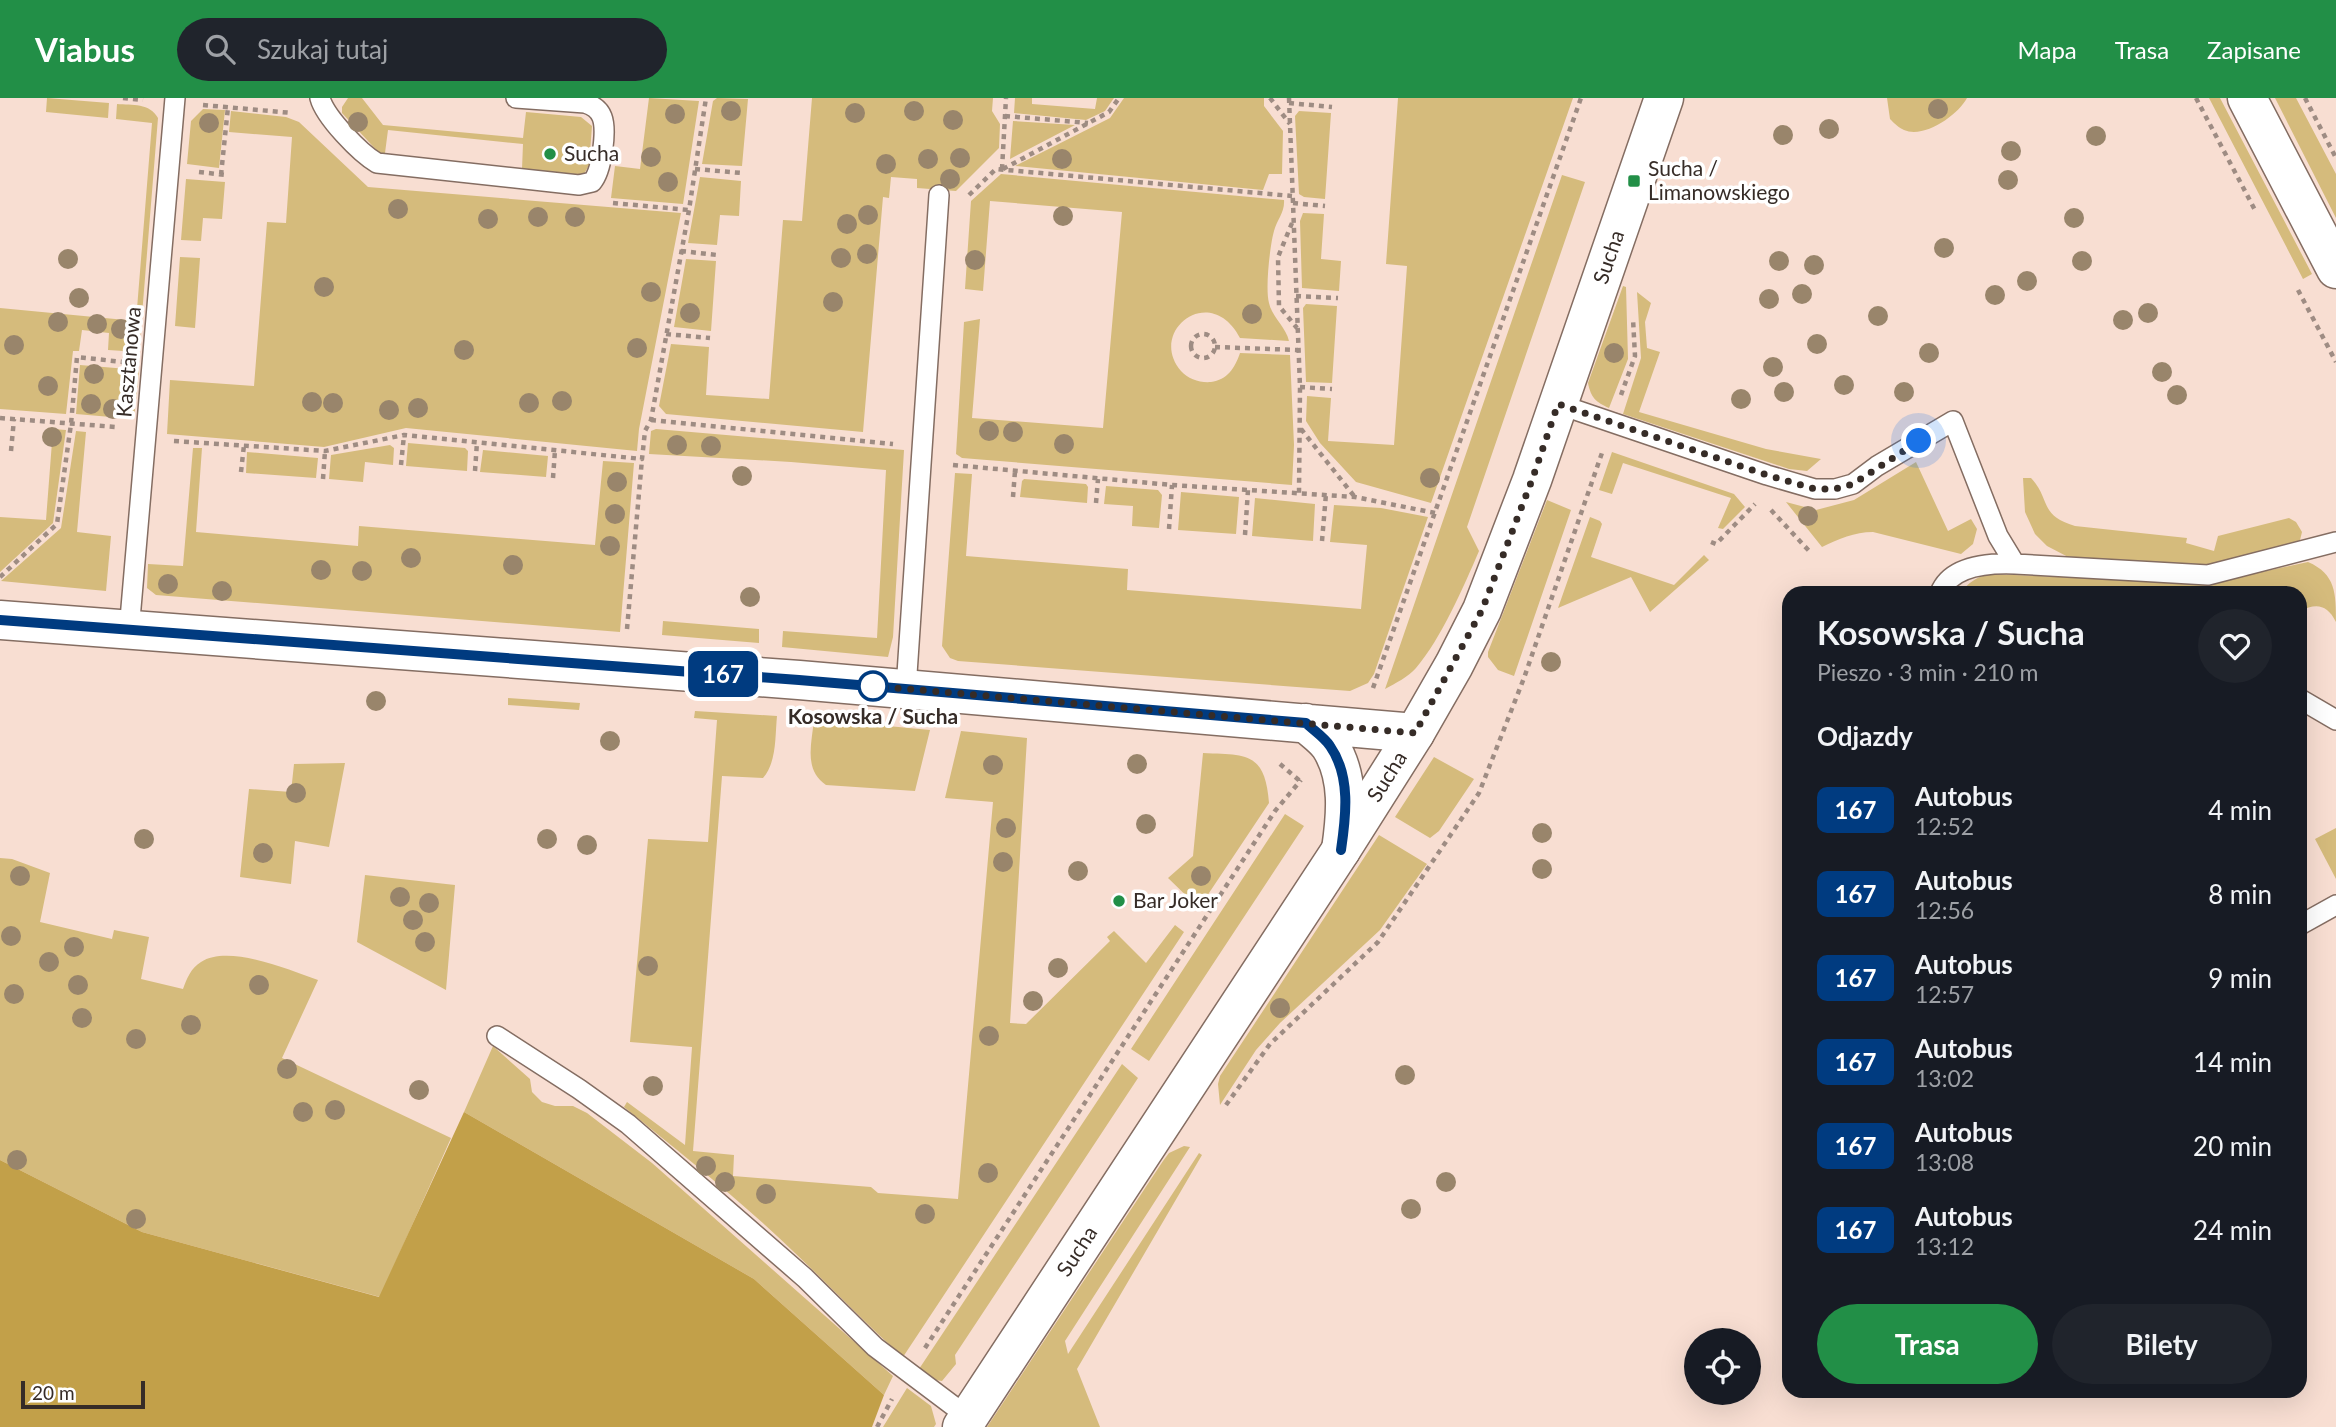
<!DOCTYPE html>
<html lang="pl">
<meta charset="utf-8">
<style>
:root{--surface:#171b24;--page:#20242c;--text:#f1f3f6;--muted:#9ea1a6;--accent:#228f47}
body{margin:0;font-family:Lato,sans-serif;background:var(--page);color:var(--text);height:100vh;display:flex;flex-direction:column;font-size:26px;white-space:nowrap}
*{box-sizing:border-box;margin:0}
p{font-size:23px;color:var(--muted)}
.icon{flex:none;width:38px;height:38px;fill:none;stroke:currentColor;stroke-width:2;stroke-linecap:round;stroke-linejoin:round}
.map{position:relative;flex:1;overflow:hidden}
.panel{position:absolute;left:1782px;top:488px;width:525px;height:812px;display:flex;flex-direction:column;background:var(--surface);border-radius:21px;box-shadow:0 7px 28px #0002}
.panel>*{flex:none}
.badge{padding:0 14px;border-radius:10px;font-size:24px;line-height:46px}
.tools{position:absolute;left:1684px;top:1230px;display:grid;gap:14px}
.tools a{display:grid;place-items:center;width:77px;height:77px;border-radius:50%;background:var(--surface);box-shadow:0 7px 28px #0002;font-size:35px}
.scale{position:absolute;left:21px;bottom:18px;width:124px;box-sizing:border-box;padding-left:7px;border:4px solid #362c27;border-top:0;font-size:19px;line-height:24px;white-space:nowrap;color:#362c27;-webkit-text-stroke:5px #fff;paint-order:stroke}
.you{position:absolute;width:35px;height:35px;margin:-18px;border:5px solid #fff;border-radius:50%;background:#1a73e8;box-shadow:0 0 0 10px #1a73e833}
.map>.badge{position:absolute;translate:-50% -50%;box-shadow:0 0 0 4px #fff}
h2{padding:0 35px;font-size:26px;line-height:63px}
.round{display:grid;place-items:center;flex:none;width:74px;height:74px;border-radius:37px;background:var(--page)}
.summary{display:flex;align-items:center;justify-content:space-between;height:119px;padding:0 35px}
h1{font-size:33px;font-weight:700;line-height:52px}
.primary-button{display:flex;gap:14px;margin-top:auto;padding:14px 35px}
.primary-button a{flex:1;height:80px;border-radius:42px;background:var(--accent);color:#fff;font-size:28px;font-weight:700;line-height:80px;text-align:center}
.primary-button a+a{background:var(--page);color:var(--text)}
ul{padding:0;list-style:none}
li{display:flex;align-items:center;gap:21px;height:84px;padding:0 35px}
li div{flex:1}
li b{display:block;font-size:26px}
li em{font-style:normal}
li .badge{min-width:77px;font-weight:700;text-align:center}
header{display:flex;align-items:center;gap:42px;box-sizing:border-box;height:98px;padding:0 35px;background:var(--accent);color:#fff}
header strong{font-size:33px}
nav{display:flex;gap:38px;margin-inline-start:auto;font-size:24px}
.search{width:490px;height:63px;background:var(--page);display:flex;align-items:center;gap:18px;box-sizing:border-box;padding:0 24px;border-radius:38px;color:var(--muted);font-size:26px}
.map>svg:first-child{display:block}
.green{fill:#d5bb7c}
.forest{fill:#c2a049}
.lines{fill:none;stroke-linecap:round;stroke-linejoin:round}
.service-casing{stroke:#846d62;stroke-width:22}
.minor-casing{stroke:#846d62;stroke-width:41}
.tertiary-casing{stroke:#846d62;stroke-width:41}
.path{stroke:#9e8c83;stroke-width:4.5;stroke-dasharray:5 5;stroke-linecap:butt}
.service{stroke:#fff;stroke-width:19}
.minor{stroke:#fff;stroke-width:38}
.tertiary{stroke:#fff;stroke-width:38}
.tree{fill:#99856b}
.line-casing{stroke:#fff;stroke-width:16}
.line{stroke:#003b80;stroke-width:10}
.walk{stroke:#362c27;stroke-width:7;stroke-dasharray:0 12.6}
.poi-dot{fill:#228f47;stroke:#fff;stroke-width:2.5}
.stop-dot{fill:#fff;stroke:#003b80;stroke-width:3.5}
.labels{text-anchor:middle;stroke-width:7;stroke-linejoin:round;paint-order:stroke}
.poi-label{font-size:21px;fill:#362c27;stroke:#fff;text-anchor:start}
.street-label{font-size:21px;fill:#362c27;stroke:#fff}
.stop-label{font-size:21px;font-weight:bold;fill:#362c27;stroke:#fff}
</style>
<header>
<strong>Viabus</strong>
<div class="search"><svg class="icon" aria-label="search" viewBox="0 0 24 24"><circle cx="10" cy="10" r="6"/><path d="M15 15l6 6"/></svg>Szukaj tutaj</div>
<nav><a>Mapa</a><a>Trasa</a><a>Zapisane</a></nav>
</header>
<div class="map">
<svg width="2336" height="1329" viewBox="0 0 2336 1329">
<rect width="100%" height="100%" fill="#f8ded2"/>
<path class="green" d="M47,0L109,5L108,20L46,14Z
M348,0H362L383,27L523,40L526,14L581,19L592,28L589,67L584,76L578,77L522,71L523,46L388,32L385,55L381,57L342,15V9Z
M649,0L699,3L683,106L611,100L615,68L640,71Z
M717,0L748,1L742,68L702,66L713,3Z
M812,0H993L992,13L1000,26L999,50L956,93L917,90V81L891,79L889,100L883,99L863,334L666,316L659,308L671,246L709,249L706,297L769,301L783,122L802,123Z
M1015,0H1032V6L1095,11L1097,0H1114L1105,13L1086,22L1014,15Z
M1124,0H1264V8L1283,33L1282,76H1269L1263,92L1015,68L1110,20Z
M1398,0H1573L1431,405L1356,384L1320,345L1306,323L1307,298L1331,300L1328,343L1394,347L1407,168L1386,166Z
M1887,0H1967C1958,17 1924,41 1904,32C1899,30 1894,25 1890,21Z
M2209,0H2220L2312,176L2303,181Z
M2275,0H2296L2336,76V120Z
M117,6C132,7 150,5 158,20L139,254L108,252L109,235L82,232L79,253H73L66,316L0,311V210L136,223L152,25L116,21Z
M203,11L225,12L219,70L187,66L191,23Z
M231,13L286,19L299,24L368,89L681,115L639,331L637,353L406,330L324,349L167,336L170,282L254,288L267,124L286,125L292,39L229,34Z
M1299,13L1331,15L1325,101L1304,99L1299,96L1295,18Z
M1013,23L1075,27L1010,61Z
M1001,76L1284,102C1285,114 1277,122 1274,133C1270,147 1265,191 1269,205C1272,219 1286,229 1289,243L1240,240C1210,183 1147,234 1181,273C1188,281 1200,285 1211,284C1227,282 1235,270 1240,255L1290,257L1294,347L1292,387L962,360L956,356L964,224L980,221L972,320L1103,330L1122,114L990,103L983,193L965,191L971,103Z
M1562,77L1585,84L1467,429L1479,453C1464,488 1441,541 1416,570C1408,579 1396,585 1385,591Z
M700,79L741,83L739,118L720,117L717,147L688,145Z
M186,81L225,84L222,121L203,120L201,143L181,142Z
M1303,115L1324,116L1321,161L1341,163L1339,193L1302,190L1300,123Z
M180,159L200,160L195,230L175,228Z
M686,161L716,163L711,233L674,229Z
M1623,188L1626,189L1628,261L1609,310C1596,304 1591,300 1588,285Z
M1637,194L1651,205L1645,224L1647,250L1660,254L1639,314L1766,351L1821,361L1807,373L1789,371L1623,316L1641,260Z
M1306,206L1337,208L1332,285L1306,284L1303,210Z
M80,267L139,272L134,321L76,316Z
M53,331L66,332L53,425L0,474V419L46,422Z
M656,331L904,352L893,539L888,559L782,549L783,533L877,540L886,372L791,364L649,356L651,333Z
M76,333L86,334L77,434L111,438L106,493L1,483L61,430Z
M408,345L465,350L468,353L467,373L406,368Z
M390,347L394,350L393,367L365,364L363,384L329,381L331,357Z
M193,350H202L196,434L358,448L359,428L595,447L603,363L634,365L620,534L156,497L147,490L148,466L183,468Z
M483,352L548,358L546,379L480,374Z
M247,354L318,360L316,380L246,375Z
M1612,354L1734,396L1745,409L1723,431L1718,430L1731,400L1623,365L1612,396L1599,392Z
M1916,364L1948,433L1971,421L1977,431L1973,446L1961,456L1873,434C1854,434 1839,441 1822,449L1786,404L1816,412L1854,402Z
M955,375L972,376L966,458L1128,471L1127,492L1361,511L1367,447L1330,444L1334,407L1381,410L1428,419L1374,576L1368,585L1350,593L958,563L950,560L942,548Z
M2023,380H2031C2051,401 2038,417 2075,428L2187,440L2186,445L2214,453L2218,438L2289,420L2296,424L2302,434L2300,442L2294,446L2206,468L2072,461L2047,448L2035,436L2025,414Z
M1024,381L1086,386L1088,389L1087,405L1020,399L1022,383Z
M1106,388L1158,392L1162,397L1159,430L1132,428L1133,408L1104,406Z
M1181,394L1239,399L1236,436L1178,432Z
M1255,400L1315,406L1313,443L1252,438Z
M1547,402L1571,412L1514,578L1498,572L1488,559V554Z
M1590,419L1600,423L1602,426L1591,459L1674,487L1704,457L1709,462L1650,514L1631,479L1558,510Z
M2308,464C2336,476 2336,496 2336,524C2327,506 2316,505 2300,513V495H1962C1967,484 1977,480 1988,476L2211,485Z
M663,523L759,531V545L662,537Z
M508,600L580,605L579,612L508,607Z
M695,613L777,618C775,638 777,664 763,680L722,678L693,1053L734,1057L733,1078L871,1089L878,1095L958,1101L993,704L945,700L961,633L1027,640L1010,925L1026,926L1110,843L1107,839L1114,833L1146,865L1175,827L1184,834L903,1259C866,1226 832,1190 795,1155C741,1103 682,1056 624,1009L627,1004L685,1047L692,949L630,944L648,741L708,744L717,622L694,620Z
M814,621L930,632L915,693L826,687C803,671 812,645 814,621Z
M1203,655C1247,657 1265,654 1269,705L1199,810L1168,780L1193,758Z
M1434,659L1474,681L1439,733L1430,740L1395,719Z
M345,665L329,749L295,743L291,786L240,779L249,691L291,694L294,666Z
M1285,716L1304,728L1149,963L1131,951Z
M2336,730V781L2315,741Z
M1379,737L1427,766L1380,832L1280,925L1256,952L1220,1007L1218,986L1220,978Z
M0,760L12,761L50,775L40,824L112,841L114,832L149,839L141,881L183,891C187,880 191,870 201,864C229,846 289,872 318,882L282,960L451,1040L380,1199L142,1134L0,1062Z
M365,777L455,787L446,892L357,844Z
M493,948L530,981L532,994L542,1004L555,1008H573L587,1015L652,1065L893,1278L884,1297L754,1181L464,1014Z
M1122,966L1138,980L955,1257L956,1266L942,1283L935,1282L919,1271Z
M1184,1048L1190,1049L1065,1243L1068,1256L1199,1055L1202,1057L1077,1271L1100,1329H987L1163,1063L1169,1055Z
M907,1290L931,1308L936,1326L934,1329H883Z"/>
<path class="forest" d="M464,1014L754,1181L884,1297L872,1329H0V1062L142,1134L379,1199Z"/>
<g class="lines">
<g class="service-casing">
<path id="service" d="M320,0C325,19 360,55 377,65L579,87L592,84C602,73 607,32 602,19C599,11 592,7 585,5L516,0
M1558,306L1767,377L1815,391H1835L1853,386L1877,368L1953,323L1998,438L2015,466L2208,477L2336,444
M1940,495C1951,467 1989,465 2015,466
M129,533L175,0
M906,591L939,97
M2300,601L2336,622
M2300,827L2336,807
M497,938L579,991L628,1026L805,1180L875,1249L968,1319"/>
</g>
<g class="minor-casing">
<path id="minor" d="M0,522L799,582L1415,635
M1306,625C1313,632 1324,639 1330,648C1350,679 1346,718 1341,752"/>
</g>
<g class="tertiary-casing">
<g id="tertiary">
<path d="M2247,0L2336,171"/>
<path id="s1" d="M962,1329L1341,752L1415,635L1454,567L1482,512L1532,382L1664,0"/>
</g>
</g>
<path class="path" d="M123,0L143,2
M1270,0L1290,26
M1289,0L1300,289L1299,395
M2196,0L2256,114
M2305,0L2336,60
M1289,5L1332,9
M203,7L292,15
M1005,18L1088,25
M695,71L742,75
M1002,71L1006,0
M1003,71L1109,14L1119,0
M199,74L226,77
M221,77L228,9
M969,97L996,71L1292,98
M613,105L689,112
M1293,105L1325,108
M1292,125L1278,159L1279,208L1297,230
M681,153L717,157
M2298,192L2336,264
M1296,198L1338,200
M666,236L710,240
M1191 248a12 12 0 1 1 24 0a12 12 0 1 1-24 0Z
M1215,249L1298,252
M1300,289L1332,291
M1621,297L1635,258L1633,221
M0,320L116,329
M651,322L893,346
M1301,331L1354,398
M174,343L325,353L404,337L642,361L645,333L651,322L689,112L706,0
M11,353L14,321
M401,367L404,337
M953,367L1172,387L1355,399L1435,415
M475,373L477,344
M241,374L244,347
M553,380L555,352
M323,381L325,353
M1013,399L1015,373
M1096,405L1098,381
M1771,412L1811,455
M1169,431L1172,387
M1245,437L1248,392
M1322,443L1326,396
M1711,444L1716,446L1755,406
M0,479L57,426L71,326L77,259L123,264
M627,531L642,361
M1373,590L1581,0
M1280,666L1300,683
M1226,1007L1270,946L1378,844L1479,695L1524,580L1603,352
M925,1250L1275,713L1301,682
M877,1329L892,1301"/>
<use href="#service" class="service"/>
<use href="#minor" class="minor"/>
<use href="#tertiary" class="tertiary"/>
</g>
<g class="tree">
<circle cx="1938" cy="11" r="10"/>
<circle cx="731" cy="13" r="10"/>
<circle cx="914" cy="13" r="10"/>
<circle cx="855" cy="15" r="10"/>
<circle cx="675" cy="16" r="10"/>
<circle cx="953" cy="22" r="10"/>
<circle cx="358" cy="24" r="10"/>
<circle cx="209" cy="25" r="10"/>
<circle cx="1829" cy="31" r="10"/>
<circle cx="1783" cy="37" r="10"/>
<circle cx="2096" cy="38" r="10"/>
<circle cx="2011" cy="53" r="10"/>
<circle cx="651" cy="59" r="10"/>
<circle cx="960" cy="60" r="10"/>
<circle cx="928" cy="61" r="10"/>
<circle cx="1062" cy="61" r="10"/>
<circle cx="886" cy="66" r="10"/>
<circle cx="950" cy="81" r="10"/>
<circle cx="2008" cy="82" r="10"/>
<circle cx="668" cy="84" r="10"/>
<circle cx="398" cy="111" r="10"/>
<circle cx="868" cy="117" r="10"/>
<circle cx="1063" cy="118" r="10"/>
<circle cx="538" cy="119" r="10"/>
<circle cx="575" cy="119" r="10"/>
<circle cx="2074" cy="120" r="10"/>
<circle cx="488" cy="121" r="10"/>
<circle cx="847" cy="126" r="10"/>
<circle cx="1944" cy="150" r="10"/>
<circle cx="867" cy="156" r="10"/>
<circle cx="841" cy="160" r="10"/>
<circle cx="68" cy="161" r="10"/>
<circle cx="975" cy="162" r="10"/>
<circle cx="1779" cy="163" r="10"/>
<circle cx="2082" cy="163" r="10"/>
<circle cx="1814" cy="167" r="10"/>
<circle cx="2027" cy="183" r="10"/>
<circle cx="324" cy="189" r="10"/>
<circle cx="651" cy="194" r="10"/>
<circle cx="1802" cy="196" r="10"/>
<circle cx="1995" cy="197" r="10"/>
<circle cx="79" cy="200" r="10"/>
<circle cx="1769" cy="201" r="10"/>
<circle cx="833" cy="204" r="10"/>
<circle cx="690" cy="215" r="10"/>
<circle cx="2148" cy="215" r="10"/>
<circle cx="1252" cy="216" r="10"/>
<circle cx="1878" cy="218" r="10"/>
<circle cx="2123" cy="222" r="10"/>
<circle cx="58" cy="224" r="10"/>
<circle cx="97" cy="226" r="10"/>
<circle cx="121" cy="231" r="10"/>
<circle cx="1817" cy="246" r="10"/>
<circle cx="14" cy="247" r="10"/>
<circle cx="637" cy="250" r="10"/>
<circle cx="464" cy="252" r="10"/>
<circle cx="1614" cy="255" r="10"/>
<circle cx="1929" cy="255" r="10"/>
<circle cx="1773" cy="269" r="10"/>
<circle cx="2162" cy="274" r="10"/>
<circle cx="94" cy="276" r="10"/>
<circle cx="1844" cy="287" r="10"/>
<circle cx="48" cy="288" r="10"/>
<circle cx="1784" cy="294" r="10"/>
<circle cx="1904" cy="294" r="10"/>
<circle cx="2177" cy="297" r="10"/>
<circle cx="1741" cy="301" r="10"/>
<circle cx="562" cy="303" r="10"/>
<circle cx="312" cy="304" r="10"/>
<circle cx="333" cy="305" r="10"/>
<circle cx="529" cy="305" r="10"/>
<circle cx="91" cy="306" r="10"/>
<circle cx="418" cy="310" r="10"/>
<circle cx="113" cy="311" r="10"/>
<circle cx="389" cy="312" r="10"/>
<circle cx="989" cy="333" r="10"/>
<circle cx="1013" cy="334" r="10"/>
<circle cx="52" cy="339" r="10"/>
<circle cx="1064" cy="346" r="10"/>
<circle cx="677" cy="347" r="10"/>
<circle cx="711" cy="348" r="10"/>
<circle cx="742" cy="378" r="10"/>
<circle cx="1430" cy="380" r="10"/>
<circle cx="617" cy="384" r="10"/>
<circle cx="615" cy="416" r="10"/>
<circle cx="1808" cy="418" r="10"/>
<circle cx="610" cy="448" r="10"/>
<circle cx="411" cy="460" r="10"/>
<circle cx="513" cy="467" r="10"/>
<circle cx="321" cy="472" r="10"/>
<circle cx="362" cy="473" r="10"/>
<circle cx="168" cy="486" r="10"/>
<circle cx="222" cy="493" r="10"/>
<circle cx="750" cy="499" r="10"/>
<circle cx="1551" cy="564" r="10"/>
<circle cx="376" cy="603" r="10"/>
<circle cx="610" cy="643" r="10"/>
<circle cx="1137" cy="666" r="10"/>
<circle cx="993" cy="667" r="10"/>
<circle cx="296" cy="695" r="10"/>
<circle cx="1146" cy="726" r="10"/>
<circle cx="1006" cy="730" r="10"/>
<circle cx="1542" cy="735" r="10"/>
<circle cx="144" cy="741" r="10"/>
<circle cx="547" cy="741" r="10"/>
<circle cx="587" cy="747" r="10"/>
<circle cx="263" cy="755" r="10"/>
<circle cx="1003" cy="764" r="10"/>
<circle cx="1542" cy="771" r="10"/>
<circle cx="1078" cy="773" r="10"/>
<circle cx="20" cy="778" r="10"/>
<circle cx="1201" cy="778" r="10"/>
<circle cx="400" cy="799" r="10"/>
<circle cx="429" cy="805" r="10"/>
<circle cx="413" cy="822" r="10"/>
<circle cx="11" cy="838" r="10"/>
<circle cx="425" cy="844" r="10"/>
<circle cx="74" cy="849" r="10"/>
<circle cx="49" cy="864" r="10"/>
<circle cx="648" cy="868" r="10"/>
<circle cx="1058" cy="870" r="10"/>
<circle cx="78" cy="887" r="10"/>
<circle cx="259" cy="887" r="10"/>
<circle cx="14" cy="896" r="10"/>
<circle cx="1033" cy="903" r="10"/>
<circle cx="1280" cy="910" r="10"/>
<circle cx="82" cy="920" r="10"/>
<circle cx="191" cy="927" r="10"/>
<circle cx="989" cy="938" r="10"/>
<circle cx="136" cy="941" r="10"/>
<circle cx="287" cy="971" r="10"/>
<circle cx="1405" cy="977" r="10"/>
<circle cx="653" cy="988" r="10"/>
<circle cx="419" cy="992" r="10"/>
<circle cx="335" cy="1012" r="10"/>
<circle cx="303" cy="1014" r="10"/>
<circle cx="17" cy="1062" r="10"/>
<circle cx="706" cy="1068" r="10"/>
<circle cx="988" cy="1075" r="10"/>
<circle cx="725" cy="1084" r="10"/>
<circle cx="1446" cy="1084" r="10"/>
<circle cx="766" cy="1096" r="10"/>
<circle cx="1411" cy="1111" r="10"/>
<circle cx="925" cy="1116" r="10"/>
<circle cx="136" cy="1121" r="10"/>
</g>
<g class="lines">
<g class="line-casing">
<path id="line" d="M0,522L799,582L1306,625C1313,632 1324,639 1330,648C1351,678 1346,718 1341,752"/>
</g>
<use href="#line" class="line"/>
<path class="walk" d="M873,588L1415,635L1482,512L1532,382L1558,306L1767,377L1815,391H1835L1853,386L1919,343"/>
</g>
<g class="poi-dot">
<circle cx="550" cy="56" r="7"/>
<rect x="1627" y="76" width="14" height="14" rx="3.5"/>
<circle cx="1119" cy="803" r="7"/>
</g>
<circle class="stop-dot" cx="873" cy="588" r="14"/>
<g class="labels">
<g class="poi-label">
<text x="564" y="63">Sucha</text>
<text x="1648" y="78">Sucha /<tspan x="1648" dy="24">Limanowskiego</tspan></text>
<text x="1133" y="810">Bar Joker</text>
</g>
<g class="street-label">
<text dy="7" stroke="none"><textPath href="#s1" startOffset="1344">Sucha</textPath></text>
<text transform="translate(129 264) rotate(-85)" y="7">Kasztanowa</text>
<text dy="7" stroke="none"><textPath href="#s1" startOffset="777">Sucha</textPath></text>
<text dy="7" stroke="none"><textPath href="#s1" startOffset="210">Sucha</textPath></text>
</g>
<g class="stop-label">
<text x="873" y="626">Kosowska / Sucha</text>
</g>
</g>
</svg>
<div class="tools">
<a><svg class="icon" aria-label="locate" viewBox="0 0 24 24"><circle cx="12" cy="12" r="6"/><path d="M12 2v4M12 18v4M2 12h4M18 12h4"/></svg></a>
</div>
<div class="scale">20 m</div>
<div class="you" style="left:1919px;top:343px"></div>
<b class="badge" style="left:723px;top:576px;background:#003b80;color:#fff">167</b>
<section class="panel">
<div class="summary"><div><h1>Kosowska / Sucha</h1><p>Pieszo · 3 min · 210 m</p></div><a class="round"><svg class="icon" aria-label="heart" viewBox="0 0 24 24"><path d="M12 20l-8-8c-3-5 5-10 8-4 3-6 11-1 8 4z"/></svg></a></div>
<h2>Odjazdy</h2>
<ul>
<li><span class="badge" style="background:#003b80;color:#fff">167</span><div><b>Autobus</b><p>12:52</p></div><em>4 min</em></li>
<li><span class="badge" style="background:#003b80;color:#fff">167</span><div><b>Autobus</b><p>12:56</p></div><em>8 min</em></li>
<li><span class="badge" style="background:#003b80;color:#fff">167</span><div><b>Autobus</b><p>12:57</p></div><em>9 min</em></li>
<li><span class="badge" style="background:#003b80;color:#fff">167</span><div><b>Autobus</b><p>13:02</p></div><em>14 min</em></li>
<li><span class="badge" style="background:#003b80;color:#fff">167</span><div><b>Autobus</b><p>13:08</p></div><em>20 min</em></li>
<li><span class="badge" style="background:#003b80;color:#fff">167</span><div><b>Autobus</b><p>13:12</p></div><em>24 min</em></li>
</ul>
<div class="primary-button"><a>Trasa</a><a>Bilety</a></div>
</section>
</div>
